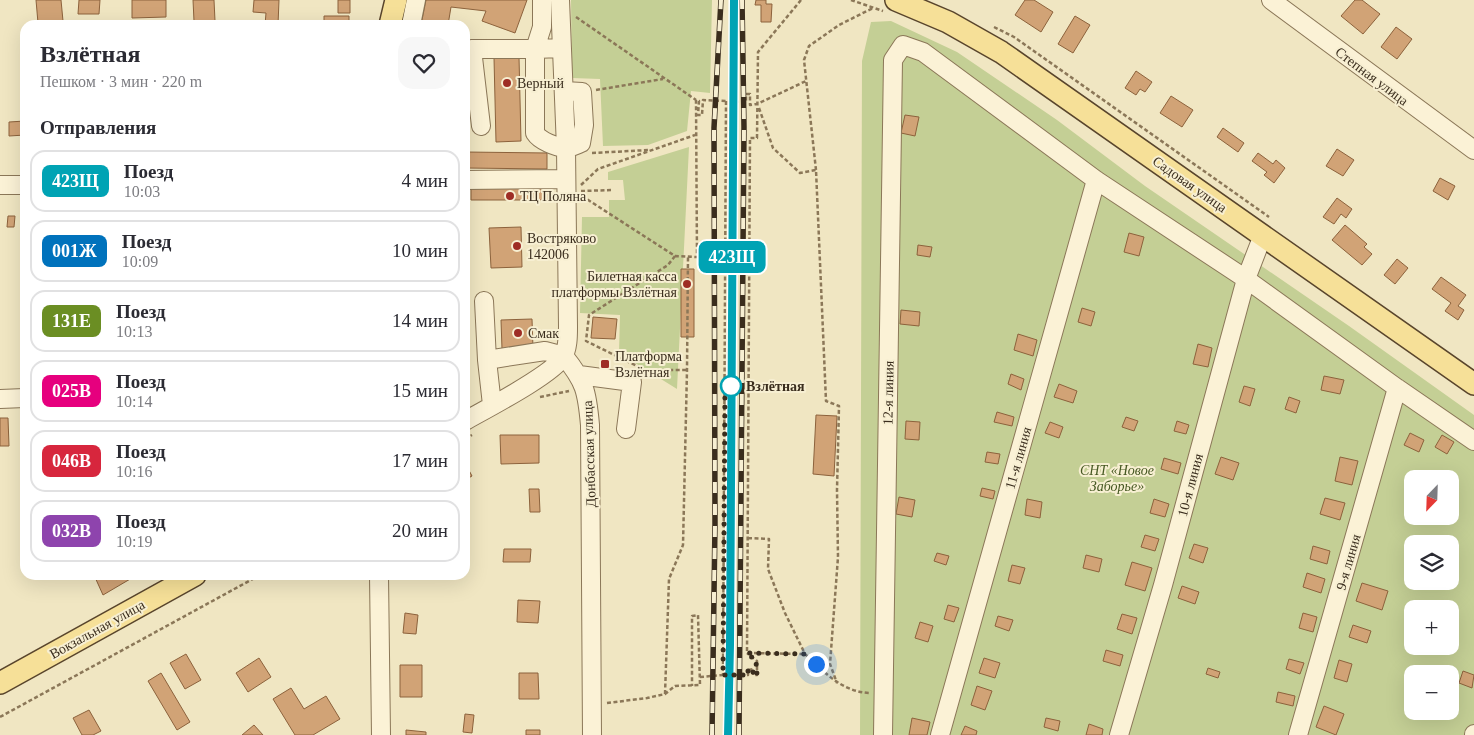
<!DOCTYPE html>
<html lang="ru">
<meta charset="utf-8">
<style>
:root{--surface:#fff;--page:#f7f7f7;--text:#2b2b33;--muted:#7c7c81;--line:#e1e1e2}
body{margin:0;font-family:"Times New Roman",serif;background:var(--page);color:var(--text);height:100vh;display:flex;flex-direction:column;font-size:19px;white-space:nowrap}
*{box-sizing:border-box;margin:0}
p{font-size:16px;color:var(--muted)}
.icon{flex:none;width:28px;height:28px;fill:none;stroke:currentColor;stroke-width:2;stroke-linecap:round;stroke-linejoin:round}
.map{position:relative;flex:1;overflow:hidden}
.drawer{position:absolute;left:20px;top:20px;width:450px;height:560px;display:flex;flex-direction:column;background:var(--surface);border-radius:15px;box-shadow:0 5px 20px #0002}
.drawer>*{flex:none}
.badge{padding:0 10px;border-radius:8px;font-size:18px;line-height:32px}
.needle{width:32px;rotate:203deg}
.tools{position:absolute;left:1404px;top:470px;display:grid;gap:10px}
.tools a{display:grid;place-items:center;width:55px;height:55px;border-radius:10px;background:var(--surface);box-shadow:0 5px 20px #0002;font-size:25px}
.you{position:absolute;width:25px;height:25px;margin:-12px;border:4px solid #fff;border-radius:50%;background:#1a73e8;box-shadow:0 0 0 8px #1a73e833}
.map>.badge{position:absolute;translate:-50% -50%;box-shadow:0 0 0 2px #fff}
h2{padding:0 20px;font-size:19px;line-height:45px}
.round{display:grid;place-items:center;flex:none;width:52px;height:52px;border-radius:15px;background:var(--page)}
.head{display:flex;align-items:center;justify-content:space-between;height:85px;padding:0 20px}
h1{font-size:24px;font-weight:800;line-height:38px}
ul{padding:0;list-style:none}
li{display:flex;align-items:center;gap:15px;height:62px;margin:0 10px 8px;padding:0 10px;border:2px solid var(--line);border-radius:15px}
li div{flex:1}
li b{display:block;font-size:19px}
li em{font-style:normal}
li .badge{min-width:55px;font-weight:700;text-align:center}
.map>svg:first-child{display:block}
.green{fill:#c4cf95;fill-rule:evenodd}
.building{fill:#d1a376;stroke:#8c623c}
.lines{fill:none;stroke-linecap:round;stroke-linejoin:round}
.minor-casing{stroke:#8b7758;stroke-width:20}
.major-casing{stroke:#59452c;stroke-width:24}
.path{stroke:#8b7758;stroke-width:2.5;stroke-dasharray:4 2.5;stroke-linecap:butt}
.minor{stroke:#fbf2d6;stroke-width:18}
.major{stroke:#f6e098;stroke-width:21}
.rail-casing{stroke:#3a2d1d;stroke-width:5.5}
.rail{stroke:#f7efd2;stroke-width:4;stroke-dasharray:11;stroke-linecap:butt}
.line-casing{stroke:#fff;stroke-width:11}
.line{stroke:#00a3b4;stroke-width:8}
.walk{stroke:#3a2d1d;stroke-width:5;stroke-dasharray:0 9}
.poi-dot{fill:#9e2d25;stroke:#f7efd2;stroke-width:2}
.stop-dot{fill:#fff;stroke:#00a3b4;stroke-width:2.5}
.labels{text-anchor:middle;stroke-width:4;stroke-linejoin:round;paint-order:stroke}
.street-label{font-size:14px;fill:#3a2d1d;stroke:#f7efd2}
.poi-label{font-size:14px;fill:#3a2d1d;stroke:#f7efd2;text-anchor:start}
.stop-label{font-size:14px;font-weight:bold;fill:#3a2d1d;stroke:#f7efd2;text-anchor:start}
.park-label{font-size:14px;font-style:italic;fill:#465822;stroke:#f7efd2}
</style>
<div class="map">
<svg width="1474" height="735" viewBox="0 0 1474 735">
<rect width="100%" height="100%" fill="#f0e6c2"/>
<path class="green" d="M571,0H712L710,93L691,91L687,131L648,145L603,146L600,79L572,78Z
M891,21L957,52L1057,120L1145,186L1349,326L1474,415V735H860L862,61L871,22ZM1412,479H1450V516H1412ZM1412,544H1450V581H1412ZM1412,609H1450V646H1412ZM1412,674H1450V711H1412Z
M689,147L677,389L619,353L620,315L580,313L582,217H609V200H625L623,180H608V172Z"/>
<path class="building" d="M36,0H61L63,21L38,23Z
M79,0H100L99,14H78Z
M132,0H166V17L132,18Z
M193,0H214L215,21H194Z
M254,0H279L278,25H265L266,13L253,12Z
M338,0H350V13H338Z
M426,0H527L515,33L482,21L486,11L451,7L448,25H421Z
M756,0H766V4H772L771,22H761V5H755Z
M1025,0H1034L1053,12L1041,32L1015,15Z
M1355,0H1362L1380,14L1363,34L1341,16Z
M324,16H349V25H324Z
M1075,16L1090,25L1073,53L1058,44Z
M1396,27L1412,39L1397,59L1381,47Z
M519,57L521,141L496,142L494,58Z
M1136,71L1152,82L1145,92L1140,89L1136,95L1125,88Z
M1171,96L1193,110L1182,127L1160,113Z
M905,115L919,117L915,136L901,133Z
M25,121V135L9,136V122Z
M1223,128L1244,143L1238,152L1217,137Z
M1337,149L1354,160L1343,176L1326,166Z
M465,152L547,153V169L465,168Z
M1258,153L1273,164L1276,160L1285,168L1274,183L1264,175L1267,172L1252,161Z
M1440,178L1455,186L1448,200L1433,191Z
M471,188L550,189V200H471Z
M1337,198L1352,209L1346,218L1341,214L1334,224L1323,217Z
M8,216H15L14,227H7Z
M1345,225L1367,244L1364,247L1372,254L1362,265L1332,240Z
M521,227L522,267L491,268L489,228Z
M25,232V251H21V233Z
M1129,233L1144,237L1139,256L1124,252Z
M918,245L932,247L930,257L917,255Z
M1397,259L1408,268L1395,284L1384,275Z
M681,269H694V337H681Z
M1441,277L1466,295L1458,306L1464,310L1458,320L1445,311L1451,303L1432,289Z
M1082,308L1095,312L1091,326L1078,322Z
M901,310L920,312L919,326L900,324Z
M593,317L617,319L615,339L591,338Z
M532,319L533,348L502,349L501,320Z
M1018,334L1037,340L1033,356L1014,350Z
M1198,344L1212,348L1208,367L1193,364Z
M1011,374L1024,379L1021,390L1008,384Z
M1324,376L1344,380L1340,394L1321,390Z
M1059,384L1077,391L1073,403L1054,397Z
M1244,386L1255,389L1250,406L1239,402Z
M1289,397L1300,401L1296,413L1285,409Z
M997,412L1014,417L1012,426L994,422Z
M816,415L837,416L834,476L813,474Z
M1126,417L1138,421L1134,431L1122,427Z
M0,418H8L9,446H0Z
M906,421L920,422L919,440L905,439Z
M1177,421L1189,425L1186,434L1174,431Z
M1050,422L1063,427L1059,438L1045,433Z
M1410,433L1424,440L1419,452L1404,445Z
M500,435H539V463L501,464Z
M1442,435L1454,442L1447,454L1435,447Z
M987,452L1000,454L998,464L985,462Z
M1221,457L1239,463L1233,480L1215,474Z
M1340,457L1358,461L1352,485L1335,481Z
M1164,458L1181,463L1178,474L1161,469Z
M465,463L472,476L465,480Z
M982,488L995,491L993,499L980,496Z
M529,489H539L540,512H530Z
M899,497L915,500L912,517L896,514Z
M1325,498L1345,503L1340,520L1320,514Z
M1027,499L1042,502L1040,518L1025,515Z
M1154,499L1169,504L1165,517L1150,513Z
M1145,535L1159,539L1155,551L1141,547Z
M1194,544L1208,548L1203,563L1189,558Z
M1313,546L1330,551L1327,564L1310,559Z
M504,549H531L530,562H503Z
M937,553L949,556L946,565L934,561Z
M1086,555L1102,559L1099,572L1083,568Z
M1132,562L1152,568L1145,591L1125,585Z
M1012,565L1025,568L1020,584L1008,581Z
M1307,573L1325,579L1321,593L1303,587Z
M94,575H137L103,595Z
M1362,583L1388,591L1382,610L1356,601Z
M1182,586L1199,592L1195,604L1178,598Z
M518,600L540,601L538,623L517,622Z
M948,605L959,608L954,622L944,619Z
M405,613L418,615L416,634L403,633Z
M1303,613L1317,617L1313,632L1299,628Z
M1122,614L1137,618L1132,634L1117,629Z
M998,616L1013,620L1009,631L995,626Z
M920,622L933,626L928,642L915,638Z
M1353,625L1371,631L1367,643L1349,637Z
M1106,650L1123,655L1120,666L1103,661Z
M186,654L201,680L185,689L170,663Z
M259,658L271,677L248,692L236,673Z
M984,658L1000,663L995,678L979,673Z
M1289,659L1304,663L1300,674L1286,669Z
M1339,660L1352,664L1347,682L1334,678Z
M400,665H422V697H400Z
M1208,668L1220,672L1218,678L1206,674Z
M1463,671L1474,675L1472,688L1459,683Z
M161,673L190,722L177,730L148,681Z
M519,673H538L539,699H519Z
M977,686L992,691L985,710L971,705Z
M291,688L304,709L326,696L340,719L313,735H295L273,699Z
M1278,692L1295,696L1293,706L1276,702Z
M1324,706L1344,714L1336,735L1316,727Z
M89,710L101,731L93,735H82L73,718Z
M465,714L474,715L472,733L463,732Z
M912,718L930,722L927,735H909Z
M1046,718L1060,721L1058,731L1044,727Z
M1089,724L1103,729L1102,735H1086Z
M254,725L263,735H242Z
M965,726L977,731L976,735H961Z
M406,730L426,732V735H406Z
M526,730H540V735H526Z"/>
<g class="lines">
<g class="minor-casing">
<path id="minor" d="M542,0V27L535,49V133C540,141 556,147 565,148C570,148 576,145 581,143L584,125L582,92L564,91
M1271,0L1474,150
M411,25L416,0
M481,126L472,49H535L562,48
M465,180L566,179
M0,185H25
M484,301L487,360L492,405
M564,356C585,382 587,391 590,425L592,735
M487,360L545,351L564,356
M579,375L632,382L626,429
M0,399L25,398
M465,421C486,409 552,375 563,357C568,348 568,337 568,327L566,148L560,0
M379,575L381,735
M883,735L893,60L903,45L923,52L1096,180L1246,279L1397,388L1474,441
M940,735L1096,180
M1119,735L1163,585L1246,279L1263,235
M1298,735L1397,388
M1474,735V734"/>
</g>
<g class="major-casing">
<path id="major" d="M896,0L948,22L1001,52L1474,384
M390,25L396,0
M0,683L195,575"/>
</g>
<path class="path" d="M801,0L758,52L757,138H750L747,653L805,654C824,672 842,692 870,693
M851,0L883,11
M576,17L696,100
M994,27L1014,37L1269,217
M596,90L663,79
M726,101L723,675H748V670L753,669V675H757V661L747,653
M759,108L773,148L800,173L816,170L826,401L839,406L837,490L838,557L830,664L837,683
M592,153L649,150
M816,170L804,60L809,46L839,25L873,8
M581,185L598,169L695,135
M581,191L613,190
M582,196L675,256L697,257L696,100L699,101L698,115H702L703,100L746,102V94H750V105L757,104L806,81
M675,256L668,265L589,315L586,341L645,370H687
M540,397L569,391
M465,439L472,435
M748,538L769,539L768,569L785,613L805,654
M700,677L723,675
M665,694L669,579L683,545L687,370L688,257
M607,703L647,698L665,694L675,686L700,685L698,615L692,616V686
M0,717L260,575"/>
<use href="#minor" class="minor"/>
<use href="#major" class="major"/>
<g class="rail-casing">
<path id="rail" d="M712,735L715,524L714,128L721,0
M728,735L730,645L735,0
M739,735L744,127L742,0"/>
</g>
<use href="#rail" class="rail"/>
</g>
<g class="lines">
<g class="line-casing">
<path id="line" d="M728,735L730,645L734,0"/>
</g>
<use href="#line" class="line"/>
<path class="walk" d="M731,386H725L723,675H748V670L753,669V675H757L756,661L747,653L805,654L816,664"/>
</g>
<g class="poi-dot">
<circle cx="507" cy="83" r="5"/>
<circle cx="510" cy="196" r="5"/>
<circle cx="517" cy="246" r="5"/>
<circle cx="687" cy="284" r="5"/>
<circle cx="518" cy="333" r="5"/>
<rect x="600" y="359" width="10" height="10" rx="2.5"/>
</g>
<circle class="stop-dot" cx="731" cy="386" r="10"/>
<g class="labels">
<g class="street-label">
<text transform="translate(1372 76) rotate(37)" y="5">Степная улица</text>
<text transform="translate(1190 184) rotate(35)" y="5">Садовая улица</text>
<text transform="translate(888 393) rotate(-89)" y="5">12-я линия</text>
<text transform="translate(589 454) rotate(-92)" y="5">Донбасская улица</text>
<text transform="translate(1018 458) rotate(-74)" y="5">11-я линия</text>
<text transform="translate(1190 485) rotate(-75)" y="5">10-я линия</text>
<text transform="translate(1348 562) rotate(-74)" y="5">9-я линия</text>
<text transform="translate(97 629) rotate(-29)" y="5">Вокзальная улица</text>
</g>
<g class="poi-label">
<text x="517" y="88">Верный</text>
<text x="520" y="201">ТЦ Поляна</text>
<text x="527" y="243">Востряково<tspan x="527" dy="16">142006</tspan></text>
<text x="677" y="281" text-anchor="end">Билетная касса<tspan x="677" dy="16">платформы Взлётная</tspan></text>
<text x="528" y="338">Смак</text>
<text x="615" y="361">Платформа<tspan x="615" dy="16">Взлётная</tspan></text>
</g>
<g class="stop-label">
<text x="746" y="391">Взлётная</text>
</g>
<g class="park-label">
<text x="1117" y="475">СНТ «Новое<tspan x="1117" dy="16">Заборье»</tspan></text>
</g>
</g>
</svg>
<div class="tools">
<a><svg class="needle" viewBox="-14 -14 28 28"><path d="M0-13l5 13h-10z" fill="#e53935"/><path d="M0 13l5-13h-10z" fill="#7c7c81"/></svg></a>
<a><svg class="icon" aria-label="layers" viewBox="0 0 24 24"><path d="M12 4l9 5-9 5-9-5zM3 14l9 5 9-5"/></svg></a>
<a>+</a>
<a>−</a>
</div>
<div class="you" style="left:816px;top:664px"></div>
<b class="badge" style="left:732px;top:257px;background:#00a3b4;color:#fff">423Щ</b>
<section class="drawer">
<div class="head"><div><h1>Взлётная</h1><p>Пешком · 3 мин · 220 m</p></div><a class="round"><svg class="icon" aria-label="heart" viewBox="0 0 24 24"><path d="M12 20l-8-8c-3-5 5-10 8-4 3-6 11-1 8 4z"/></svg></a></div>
<h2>Отправления</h2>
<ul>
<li><span class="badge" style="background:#00a3b4;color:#fff">423Щ</span><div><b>Поезд</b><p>10:03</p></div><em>4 мин</em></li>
<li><span class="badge" style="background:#0072bc;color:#fff">001Ж</span><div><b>Поезд</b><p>10:09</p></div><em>10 мин</em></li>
<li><span class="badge" style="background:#6b8e23;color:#fff">131Е</span><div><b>Поезд</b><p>10:13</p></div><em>14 мин</em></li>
<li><span class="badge" style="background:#e6007e;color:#fff">025В</span><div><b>Поезд</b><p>10:14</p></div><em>15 мин</em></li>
<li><span class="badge" style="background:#d7263d;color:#fff">046В</span><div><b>Поезд</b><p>10:16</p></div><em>17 мин</em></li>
<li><span class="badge" style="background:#8e44ad;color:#fff">032В</span><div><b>Поезд</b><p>10:19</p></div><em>20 мин</em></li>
</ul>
</section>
</div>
